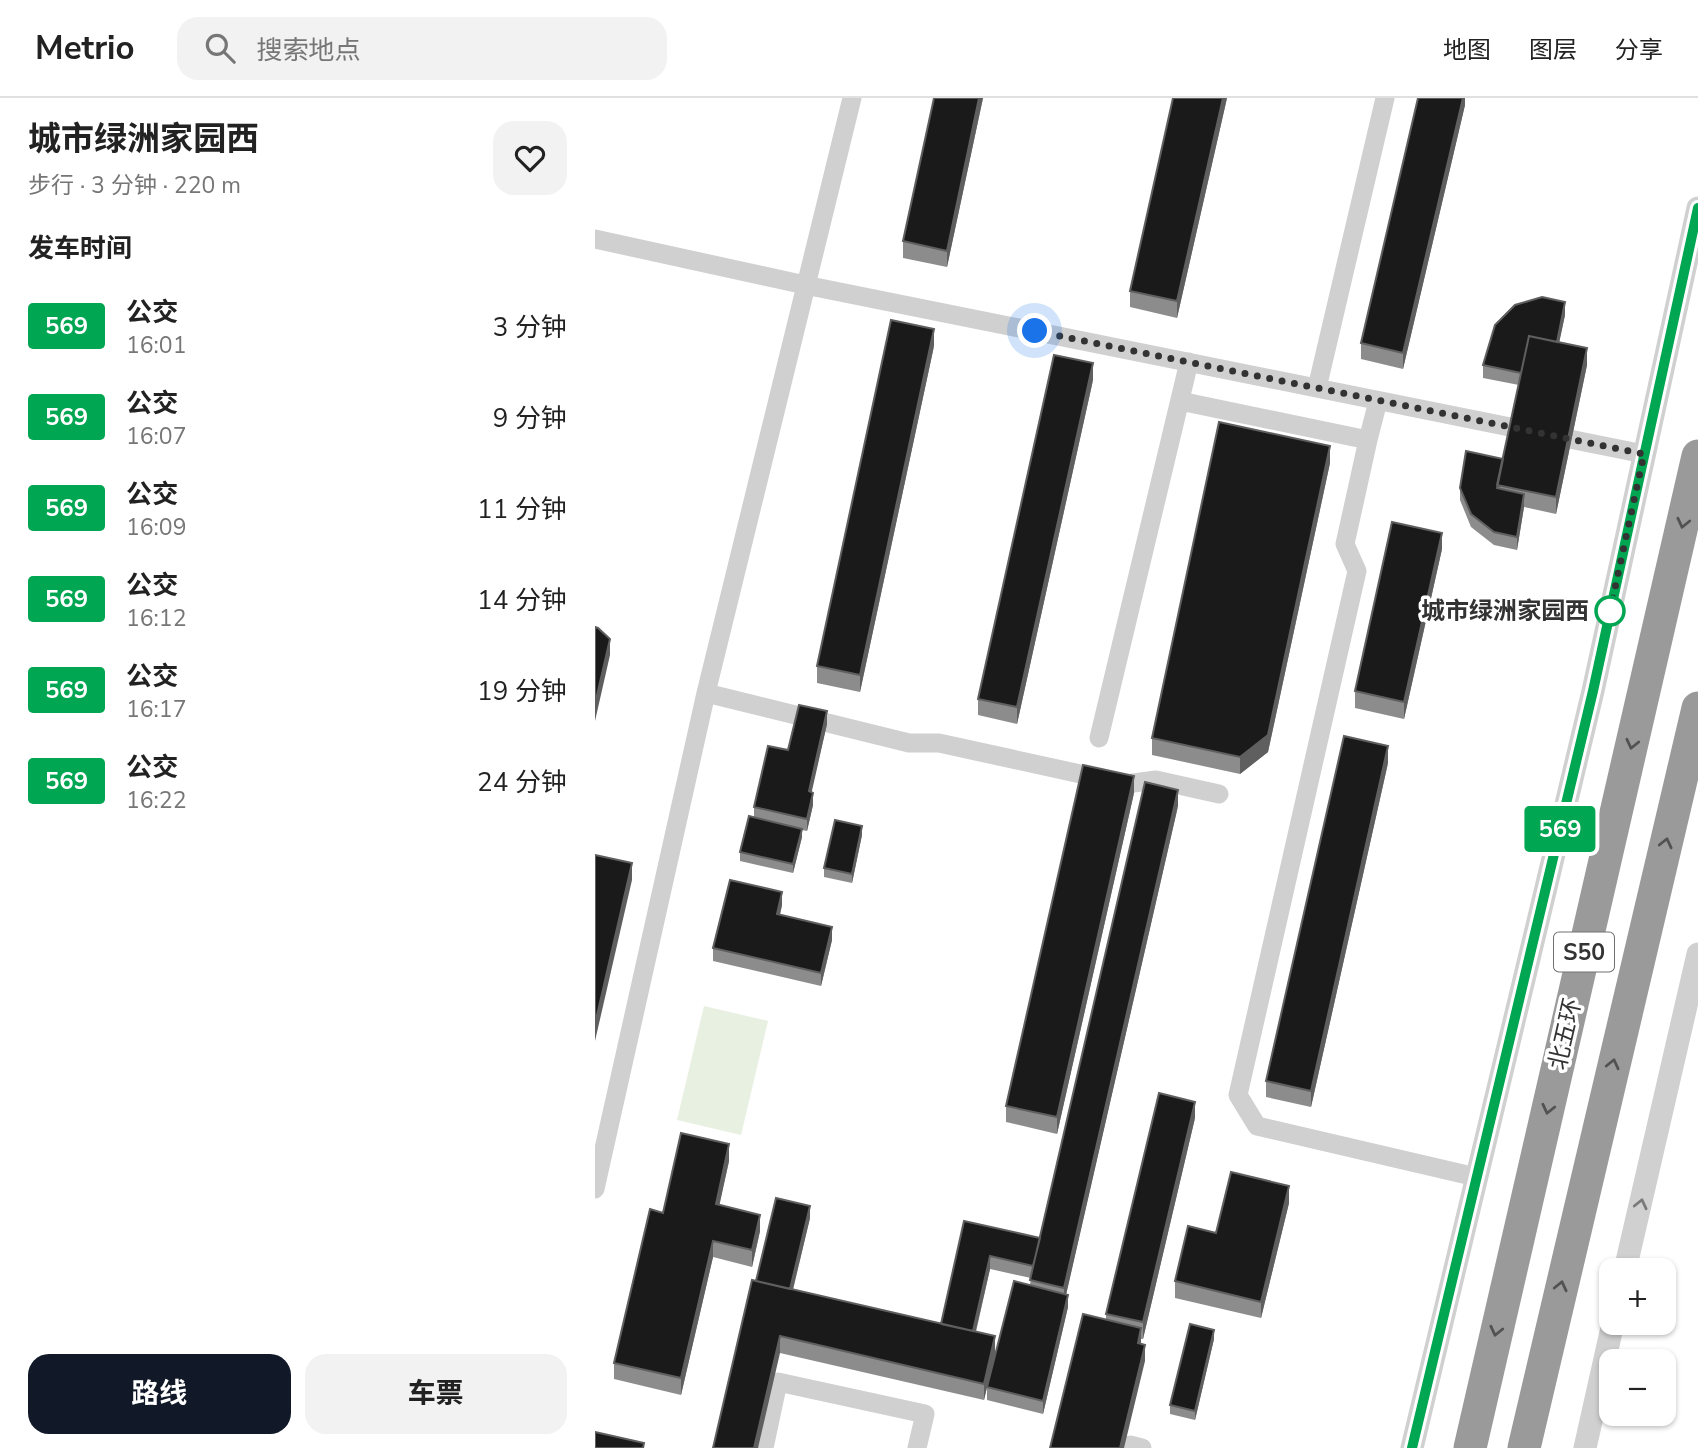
<!DOCTYPE html>
<html lang="zh">
<meta charset="utf-8">
<style>
:root{--surface:#fff;--page:#f2f2f2;--text:#222;--muted:#767676;--line:#e0e0e0;--accent:#111827}
body{margin:0;font-family:"Nunito Sans","Noto Sans SC",sans-serif;background:var(--page);color:var(--text);height:100vh;display:flex;flex-direction:column;font-size:26px;white-space:nowrap}
*{box-sizing:border-box;margin:0}
p{font-size:23px;color:var(--muted)}
.icon{flex:none;width:38px;height:38px;fill:none;stroke:currentColor;stroke-width:2;stroke-linecap:round;stroke-linejoin:round}
.map{position:relative;flex:1;overflow:hidden}
.details{display:flex;flex-direction:column;background:var(--surface);width:595px}
.details>*{flex:none}
.badge{padding:0 14px;border-radius:5px;font-size:24px;line-height:46px}
.tools{position:absolute;left:1004px;top:1160px;display:grid;gap:14px}
.tools a{display:grid;place-items:center;width:77px;height:77px;border-radius:14px;background:var(--surface);box-shadow:0 2px 5px #0004;font-size:35px}
.you{position:absolute;width:35px;height:35px;margin:-18px;border:5px solid #fff;border-radius:50%;background:#1a73e8;box-shadow:0 0 0 10px #1a73e833}
.map>.badge{position:absolute;translate:-50% -50%;box-shadow:0 0 0 4px #fff}
h2{padding:0 28px;font-size:26px;line-height:63px}
.round{display:grid;place-items:center;flex:none;width:74px;height:74px;border-radius:21px;background:var(--page)}
.overview{display:flex;align-items:center;justify-content:space-between;height:119px;padding:0 28px}
h1{font-size:33px;font-weight:700;line-height:52px}
.primary-button{display:flex;gap:14px;margin-top:auto;padding:14px 28px}
.primary-button a{flex:1;height:80px;border-radius:21px;background:var(--accent);color:#fff;font-size:28px;font-weight:700;line-height:80px;text-align:center}
.primary-button a+a{background:var(--page);color:var(--text)}
ul{padding:0;list-style:none}
li{display:flex;align-items:center;gap:21px;height:91px;padding:0 28px}
li div{flex:1}
li b{display:block;font-size:26px}
li em{font-style:normal}
li .badge{min-width:77px;font-weight:700;text-align:center}
header{display:flex;align-items:center;gap:42px;box-sizing:border-box;height:98px;padding:0 35px;background:var(--surface);border-bottom:2px solid var(--line)}
header strong{font-size:33px}
nav{display:flex;gap:38px;margin-inline-start:auto;font-size:24px}
.search{width:490px;height:63px;background:var(--page);display:flex;align-items:center;gap:18px;box-sizing:border-box;padding:0 24px;border-radius:21px;color:var(--muted);font-size:26px}
main{display:flex;flex:1;min-height:0}
.map>svg:first-child{display:block}
.green{fill:#e8f0e1}
.lines{fill:none;stroke-linecap:round;stroke-linejoin:round}
.minor{stroke:#d0d0d0;stroke-width:19}
.tertiary{stroke:#d0d0d0;stroke-width:23}
.motorway{stroke:#9a9a9a;stroke-width:33}
.wall{fill:#8c8c8c}
.shaded-wall{fill:#5f5f5f}
.building{fill:#1a1a1a;stroke:#5f5f5f;stroke-width:2}
.oneway{stroke:#525252}
.oneway2{stroke:#7a7a7a}
.line-casing{stroke:#fff;stroke-width:16}
.line{stroke:#00a651;stroke-width:10}
.walk{stroke:#333;stroke-width:7;stroke-dasharray:0 12.6}
.stop-dot{fill:#fff;stroke:#00a651;stroke-width:3.5}
.labels{text-anchor:middle;stroke-width:7;stroke-linejoin:round;paint-order:stroke}
.shield{fill:#fff;stroke:#707070;stroke-width:2}
.shield-label{font-size:23px;font-weight:bold;fill:#333}
.stop-label{font-size:24px;font-weight:bold;fill:#333;stroke:#fff;text-anchor:end}
.street-label{font-size:24px;fill:#333;stroke:#fff}
</style>
<header>
<strong>Metrio</strong>
<div class="search"><svg class="icon" aria-label="search" viewBox="0 0 24 24"><circle cx="10" cy="10" r="6"/><path d="M15 15l6 6"/></svg>搜索地点</div>
<nav><a>地图</a><a>图层</a><a>分享</a></nav>
</header>
<main>
<section class="details">
<div class="overview"><div><h1>城市绿洲家园西</h1><p>步行 · 3 分钟 · 220 m</p></div><a class="round"><svg class="icon" aria-label="heart" viewBox="0 0 24 24"><path d="M12 20l-8-8c-3-5 5-10 8-4 3-6 11-1 8 4z"/></svg></a></div>
<h2>发车时间</h2>
<ul>
<li><span class="badge" style="background:#00a651;color:#fff">569</span><div><b>公交</b><p>16:01</p></div><em>3 分钟</em></li>
<li><span class="badge" style="background:#00a651;color:#fff">569</span><div><b>公交</b><p>16:07</p></div><em>9 分钟</em></li>
<li><span class="badge" style="background:#00a651;color:#fff">569</span><div><b>公交</b><p>16:09</p></div><em>11 分钟</em></li>
<li><span class="badge" style="background:#00a651;color:#fff">569</span><div><b>公交</b><p>16:12</p></div><em>14 分钟</em></li>
<li><span class="badge" style="background:#00a651;color:#fff">569</span><div><b>公交</b><p>16:17</p></div><em>19 分钟</em></li>
<li><span class="badge" style="background:#00a651;color:#fff">569</span><div><b>公交</b><p>16:22</p></div><em>24 分钟</em></li>
</ul>
<div class="primary-button"><a>路线</a><a>车票</a></div>
</section>
<div class="map">
<svg width="1103" height="1350" viewBox="0 0 1103 1350">
<rect width="100%" height="100%" fill="#fff"/>
<path class="green" d="M109,908L173,923L146,1037L82,1022Z"/>
<g class="lines">
<path class="minor" d="M0,141L210,187L1049,356
M722,290L790,0
M585,303L773,342L750,446L762,473L643,997L662,1028L881,1079
M773,342L783,303
M111,595L314,645H344L531,686L561,682L624,696
M504,640L594,264
M0,1091L111,595L257,0
M169,1350L183,1284L330,1316L322,1350
M535,1350V1347L547,1350"/>
<path class="tertiary" d="M1030,1172L1103,856
M817,1350L998,593L1103,110
M990,1350L1018,1225"/>
<path class="motorway" d="M875,1350L1103,358
M929,1350L1103,610"/>
</g>
<path class="wall" d="M339,0H388L352,169L308,160V143Z
M632,0L582,220L535,209V193Z
M870,0V7L808,271L766,261V245Z
M970,217L964,244L992,267L961,416L929,409L922,452L899,447L876,429L865,402V390L908,361L924,287L888,280V267Z
M339,248L265,594L222,585V568Z
M498,282L422,626L383,617V601Z
M735,365L673,654L645,676L557,657V640Z
M847,451L809,621L760,610V593Z
M232,626L216,694L218,707L212,733L207,732V739L198,775L145,763V754L159,719V709L193,652Z
M793,665L716,1009L671,999V983Z
M539,695L462,1036L411,1024V1008Z
M583,708L471,1196L473,1209L448,1316L392,1302V1289L435,1187L436,1180L395,1171L381,1234L400,1255L389,1302L185,1255L161,1183L215,1120L198,1192L346,1226L369,1123L445,1140Z
M267,737L257,785L229,779V770Z
M187,807L185,817L237,842L226,888L118,863V850Z
M600,1020L548,1241H546V1246L550,1263L511,1222V1216Z
M134,1063L124,1107L165,1133L157,1169L118,1159L86,1297L19,1281V1265L68,1115Z
M694,1105L666,1220L580,1200V1183Z
M619,1241L600,1322L575,1316V1307Z"/>
<path class="shaded-wall" d="M384,0H388L352,169V153Z
M628,0H632L582,220V203Z
M868,0H870V7L808,271V255Z
M970,204V217L961,260V248Z
M339,231V248L265,594V577Z
M992,250V267L961,416V399Z
M498,265V282L422,626V609Z
M735,348V365L673,654L645,676V659Z
M929,396V409L922,452V439Z
M847,435V451L809,621V604Z
M15,541V557L0,623V606Z
M232,613V626L214,706V693Z
M793,648V665L716,1009V993Z
M539,678V695L462,1036V1019Z
M583,692V708L469,1206V1190Z
M218,695V707L212,733V721Z
M267,728V737L257,785V776Z
M207,731V739L198,775V766Z
M37,765V782L0,943V926Z
M187,794V807L182,829V816Z
M237,829V842L226,888V875Z
M600,1004V1020L548,1241V1224Z
M134,1046V1063L121,1123V1106Z
M694,1088V1105L666,1220V1204Z
M215,1108V1120L194,1207V1195Z
M165,1117V1133L157,1169V1152Z
M118,1143V1159L86,1297V1280Z
M395,1158V1171L377,1249V1237Z
M473,1197V1209L448,1316V1303Z
M546,1230V1247L543,1245Z
M619,1232V1241L600,1322V1313Z
M185,1238V1255L163,1350H159Z
M400,1238V1255L389,1302V1286Z
M550,1247V1263L529,1350H525Z"/>
<path class="building" d="M339,0H384L352,153L308,143Z
M578,0H628L582,203L535,193Z
M823,0H868L808,255L766,245Z
M947,199L970,204L962,244L934,238L926,275L888,267L900,227L920,207Z
M296,222L339,231L265,577L222,568Z
M934,238L992,250L961,399L902,387Z
M459,257L498,265L422,609L383,601Z
M624,324L735,348L673,637L645,659L557,640Z
M871,353L908,361L902,390L929,396L922,439L899,434L876,416L865,390Z
M797,424L847,435L809,604L760,593Z
M0,529L3,530L15,541L0,606Z
M204,607L232,613L214,693L218,695L212,721L159,709L173,648L193,652Z
M749,638L793,648L716,993L671,983Z
M488,667L539,678L462,1019L411,1008Z
M550,684L583,692L469,1190L435,1182Z
M154,718L207,731L198,766L145,754Z
M240,722L267,728L257,776L229,770Z
M0,757L37,765L0,926Z
M135,782L187,794L182,816L237,829L226,875L118,850Z
M564,995L600,1004L548,1224L511,1216Z
M86,1035L134,1046L121,1106L165,1117L157,1152L118,1143L86,1280L19,1265L55,1111L68,1115Z
M636,1074L694,1088L666,1204L580,1183L593,1128L621,1135Z
M181,1100L215,1108L195,1191L161,1183Z
M369,1123L445,1140L438,1168L395,1158L378,1233L346,1226Z
M157,1182L400,1238L389,1286L185,1238L159,1350H118Z
M419,1183L473,1197L448,1303L392,1289Z
M488,1216L546,1230L543,1245L550,1247L525,1350H455Z
M595,1226L619,1232L600,1313L575,1307Z
M0,1334L49,1345L48,1350H0Z"/>
<defs><path id="oneway-chevron" d="M-2-3.5L2.5 0L-2 3.5" fill="none" stroke-width="1.6" stroke-linecap="round" stroke-linejoin="round" transform="scale(1.75)"/></defs>
<g class="oneway">
<use href="#oneway-chevron" transform="translate(1088 425) rotate(103)"/>
<use href="#oneway-chevron" transform="translate(1037 646) rotate(103)"/>
<use href="#oneway-chevron" transform="translate(1071 745) rotate(-77)"/>
<use href="#oneway-chevron" transform="translate(1018 966) rotate(-77)"/>
<use href="#oneway-chevron" transform="translate(953 1011) rotate(103)"/>
<use href="#oneway-chevron" transform="translate(966 1188) rotate(-77)"/>
<use href="#oneway-chevron" transform="translate(901 1233) rotate(103)"/>
</g>
<use class="oneway2" href="#oneway-chevron" transform="translate(1046 1106) rotate(-77)"/>
<g class="lines">
<g class="line-casing">
<path id="line" d="M817,1350L998,593L1103,110"/>
</g>
<use href="#line" class="line"/>
<path class="walk" d="M440,233L1049,356L1015,513"/>
</g>
<circle class="stop-dot" cx="1015" cy="513" r="14"/>
<g class="labels">
<rect class="shield" x="959" y="834.5" width="60" height="39" rx="5"/>
<g class="shield-label">
<text x="989" y="862">S50</text>
</g>
<g class="stop-label">
<text x="994" y="521">城市绿洲家园西</text>
</g>
<g class="street-label">
<text transform="translate(970 936) rotate(-77)" y="8">北五环</text>
</g>
</g>
</svg>
<div class="tools">
<a>+</a>
<a>−</a>
</div>
<div class="you" style="left:440px;top:233px"></div>
<b class="badge" style="left:965px;top:731px;background:#00a651;color:#fff">569</b>
</div>
</main>
